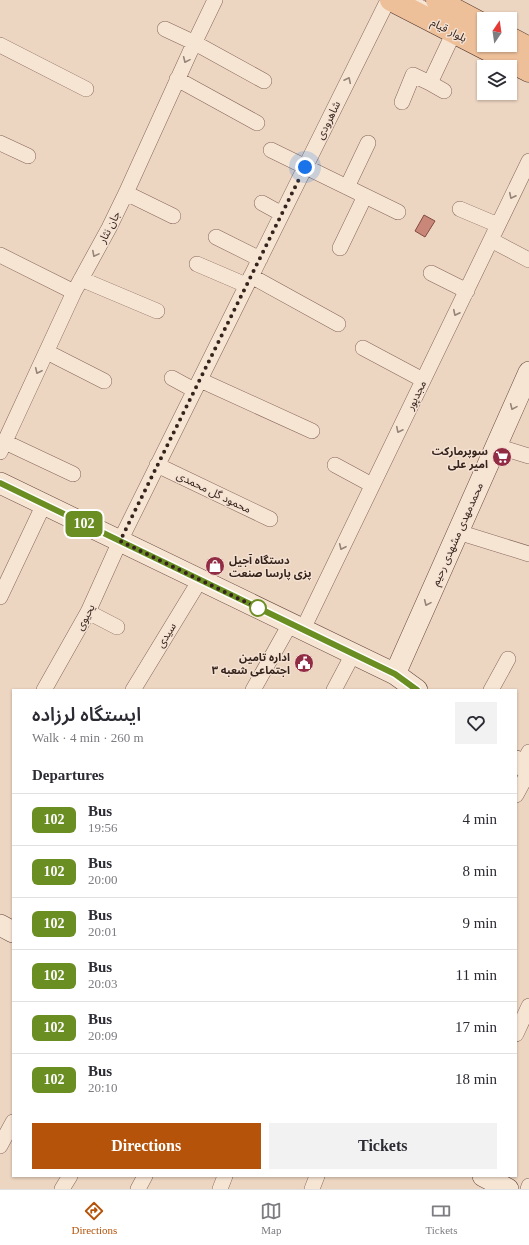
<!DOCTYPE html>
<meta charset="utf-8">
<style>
:root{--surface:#fff;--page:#f2f2f3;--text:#2b2b33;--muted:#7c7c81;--line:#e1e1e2;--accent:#b45309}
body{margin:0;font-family:"Times New Roman","Noto Sans Arabic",serif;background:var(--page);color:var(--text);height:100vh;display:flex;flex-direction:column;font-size:15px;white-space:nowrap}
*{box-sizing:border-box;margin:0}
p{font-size:13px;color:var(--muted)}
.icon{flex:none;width:22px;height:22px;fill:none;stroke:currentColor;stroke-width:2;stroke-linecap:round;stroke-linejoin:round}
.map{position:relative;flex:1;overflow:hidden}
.drawer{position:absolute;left:12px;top:689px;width:505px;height:488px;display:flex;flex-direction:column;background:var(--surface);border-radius:0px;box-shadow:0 1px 3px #0004}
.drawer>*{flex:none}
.badge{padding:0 8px;border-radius:6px;font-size:14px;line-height:26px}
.needle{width:26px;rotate:13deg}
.fabs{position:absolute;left:477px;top:12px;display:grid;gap:8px}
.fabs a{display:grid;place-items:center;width:40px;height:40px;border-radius:0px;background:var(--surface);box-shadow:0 1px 3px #0004;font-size:20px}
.you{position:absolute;width:20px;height:20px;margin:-10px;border:3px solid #fff;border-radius:50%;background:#1a73e8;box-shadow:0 0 0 6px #1a73e833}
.map>.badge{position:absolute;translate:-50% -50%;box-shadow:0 0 0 2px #fff}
h2{padding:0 20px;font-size:15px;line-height:36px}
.round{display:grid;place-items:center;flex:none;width:42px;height:42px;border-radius:0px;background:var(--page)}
.headline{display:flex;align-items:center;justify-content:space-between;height:68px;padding:0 20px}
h1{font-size:19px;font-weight:600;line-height:30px}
.action{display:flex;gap:8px;margin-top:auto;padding:8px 20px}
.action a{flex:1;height:46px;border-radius:0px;background:var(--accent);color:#fff;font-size:16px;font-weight:600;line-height:46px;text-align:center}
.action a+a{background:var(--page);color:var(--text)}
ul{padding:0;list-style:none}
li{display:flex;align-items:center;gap:12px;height:52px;padding:0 20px;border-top:1px solid var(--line)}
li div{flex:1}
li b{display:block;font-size:15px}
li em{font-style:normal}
li .badge{min-width:44px;font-weight:700;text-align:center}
.tabs{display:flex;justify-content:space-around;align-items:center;height:56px;border-top:1px solid var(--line);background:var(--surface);font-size:11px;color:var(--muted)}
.tabs a{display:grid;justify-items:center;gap:2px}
.tabs .selected{color:var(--accent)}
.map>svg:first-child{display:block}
.building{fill:#c98779;stroke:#834b40}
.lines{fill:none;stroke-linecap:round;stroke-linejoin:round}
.lane-casing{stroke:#85665a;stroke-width:8}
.street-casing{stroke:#85665a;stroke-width:16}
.secondary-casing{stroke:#67483d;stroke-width:22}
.primary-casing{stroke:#53362e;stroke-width:23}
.lane{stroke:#f7e5d4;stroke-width:7}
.street{stroke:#f7e5d4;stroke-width:15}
.secondary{stroke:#f7e5d4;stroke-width:21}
.primary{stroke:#eec09a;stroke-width:22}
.oneway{stroke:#968478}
.line-casing{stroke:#fff;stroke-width:9}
.line{stroke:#6b8e23;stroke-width:6}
.walk{stroke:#35231d;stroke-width:4;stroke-dasharray:0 7.2}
.stop-dot{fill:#fff;stroke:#6b8e23;stroke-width:2}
.labels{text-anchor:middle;stroke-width:3;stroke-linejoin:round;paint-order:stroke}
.street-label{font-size:11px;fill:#35231d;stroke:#f4e1d1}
.poi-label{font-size:11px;font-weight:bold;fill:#35231d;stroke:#f4e1d1;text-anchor:end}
</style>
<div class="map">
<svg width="529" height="1189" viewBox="0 0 529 1189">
<rect width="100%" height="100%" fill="#ecd5c1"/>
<path class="building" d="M424,215L435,221L425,237L415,231Z"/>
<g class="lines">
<g class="lane-casing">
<path id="lane" d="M415,0L436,11"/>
</g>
<g class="street-casing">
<path id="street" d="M165,29L195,43L264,81
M0,45L86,89
M177,79L257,123
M430,83L444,91
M402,102L413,75L430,83L454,32
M0,143L28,156
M271,150L398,212
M347,187L368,143
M126,193L173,216
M262,203L282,214
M460,209L498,225
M216,237L260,259
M491,240L529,260
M340,248L365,196
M0,255L74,292
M197,264L246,285
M431,273L467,291
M251,276L338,324
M81,279L157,311
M363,348L423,380
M47,352L104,381
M172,378L194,390
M200,380L312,431
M5,442L73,474
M496,446L529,456
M0,452L74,292L109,228L126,193L190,52L215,0
M157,465L270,519
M335,465L372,485
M458,532L529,554
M0,597L44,504
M88,612L117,627
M303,629L529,161
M44,690L88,612L120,541L388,0
M133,690L200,580
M253,690L290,624
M334,690L353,654
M491,690L508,659
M522,765L529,752
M516,795L529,771
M516,1034L529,1006
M0,1146L13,1122
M62,1189L70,1176
M138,1189L145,1176
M220,1189L225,1176
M312,1189L317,1176
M528,1189L529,1186"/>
</g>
<g class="secondary-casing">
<path id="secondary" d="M0,483L395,674L417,690
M395,674L529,372
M516,761L529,770
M0,925L13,932
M483,1176L508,1189"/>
</g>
<g class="primary-casing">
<path id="primary" d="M391,0L529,71
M437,0L484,25
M510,38L529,48"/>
</g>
<use href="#lane" class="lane"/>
<use href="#street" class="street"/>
<use href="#secondary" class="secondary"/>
<use href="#primary" class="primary"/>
</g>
<defs><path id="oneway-chevron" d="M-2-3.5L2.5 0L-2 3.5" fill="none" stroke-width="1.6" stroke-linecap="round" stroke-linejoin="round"/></defs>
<g class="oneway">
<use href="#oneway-chevron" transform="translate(186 60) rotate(114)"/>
<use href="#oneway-chevron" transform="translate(348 80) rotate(-64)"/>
<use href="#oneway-chevron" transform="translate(512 196) rotate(116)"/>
<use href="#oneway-chevron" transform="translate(95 254) rotate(118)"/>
<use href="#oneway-chevron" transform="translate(456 313) rotate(116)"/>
<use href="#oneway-chevron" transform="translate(38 371) rotate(115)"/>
<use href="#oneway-chevron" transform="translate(513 407) rotate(114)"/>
<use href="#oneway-chevron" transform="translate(399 430) rotate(116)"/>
<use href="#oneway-chevron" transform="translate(342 547) rotate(115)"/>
<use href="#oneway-chevron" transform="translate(427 603) rotate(114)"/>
</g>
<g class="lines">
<g class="line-casing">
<path id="line" d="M0,483L395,674L417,690"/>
</g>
<use href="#line" class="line"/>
<path class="walk" d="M258,608L264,611L120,541L305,167"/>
</g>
<defs>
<g id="supermarket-disc" transform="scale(1)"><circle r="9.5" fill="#922c45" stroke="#f4e1d1"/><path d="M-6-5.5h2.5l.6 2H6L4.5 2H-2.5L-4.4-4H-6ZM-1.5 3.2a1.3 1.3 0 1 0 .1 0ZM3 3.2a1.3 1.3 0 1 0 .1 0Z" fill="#fff"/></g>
<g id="shop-disc" transform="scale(1)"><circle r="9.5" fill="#922c45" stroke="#f4e1d1"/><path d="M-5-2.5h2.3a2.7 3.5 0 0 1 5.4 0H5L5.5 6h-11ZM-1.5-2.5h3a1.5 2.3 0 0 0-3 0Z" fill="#fff"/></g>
<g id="civic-disc" transform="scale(1)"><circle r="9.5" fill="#922c45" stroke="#f4e1d1"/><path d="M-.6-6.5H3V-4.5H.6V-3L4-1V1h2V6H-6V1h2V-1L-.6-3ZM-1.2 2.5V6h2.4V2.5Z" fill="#fff"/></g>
</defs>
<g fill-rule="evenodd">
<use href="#supermarket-disc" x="502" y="457"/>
<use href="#shop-disc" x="215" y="566"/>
<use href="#civic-disc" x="304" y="663"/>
</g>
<circle class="stop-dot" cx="258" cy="608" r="8"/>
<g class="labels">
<g class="street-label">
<text transform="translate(449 30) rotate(27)" y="4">بلوار قیام</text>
<text transform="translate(328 120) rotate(-64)" y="4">شاهرودی</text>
<text transform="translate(109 227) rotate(-63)" y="4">جان نثار</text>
<text transform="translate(416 395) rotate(-64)" y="4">مجدپور</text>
<text transform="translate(214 492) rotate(26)" y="4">محمود گل محمدی</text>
<text transform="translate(457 534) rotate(-66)" y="4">محمدمهدی مشهدی رحیم</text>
<text transform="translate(85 617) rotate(-62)" y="4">یحیوی</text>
<text transform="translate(166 635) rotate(-59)" y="4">سیدی</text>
</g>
<g class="poi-label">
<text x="488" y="455">سوپرمارکت<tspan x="488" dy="13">امیر علی</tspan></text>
<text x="229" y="564" text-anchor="start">دستگاه آجیل<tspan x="229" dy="13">پزی پارسا صنعت</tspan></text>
<text x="290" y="661">اداره تامین<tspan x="290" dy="13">اجتماعی شعبه ۳</tspan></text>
</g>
</g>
</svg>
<div class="fabs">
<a><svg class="needle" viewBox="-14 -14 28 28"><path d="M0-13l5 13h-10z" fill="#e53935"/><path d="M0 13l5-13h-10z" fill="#7c7c81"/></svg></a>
<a><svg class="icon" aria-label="layers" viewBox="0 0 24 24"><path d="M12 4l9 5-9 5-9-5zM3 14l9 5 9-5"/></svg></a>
</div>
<div class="you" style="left:305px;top:167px"></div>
<b class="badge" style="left:84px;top:524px;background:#6b8e23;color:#fff">102</b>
<section class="drawer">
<div class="headline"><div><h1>ایستگاه لرزاده</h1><p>Walk · 4 min · 260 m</p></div><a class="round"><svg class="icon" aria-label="heart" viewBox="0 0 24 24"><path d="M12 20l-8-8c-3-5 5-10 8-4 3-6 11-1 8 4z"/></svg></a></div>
<h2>Departures</h2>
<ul>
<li><span class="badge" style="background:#6b8e23;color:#fff">102</span><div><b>Bus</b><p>19:56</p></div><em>4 min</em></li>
<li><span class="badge" style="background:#6b8e23;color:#fff">102</span><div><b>Bus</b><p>20:00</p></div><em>8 min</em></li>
<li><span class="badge" style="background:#6b8e23;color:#fff">102</span><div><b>Bus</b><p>20:01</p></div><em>9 min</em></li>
<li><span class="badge" style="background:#6b8e23;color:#fff">102</span><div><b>Bus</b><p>20:03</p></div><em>11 min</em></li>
<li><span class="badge" style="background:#6b8e23;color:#fff">102</span><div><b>Bus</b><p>20:09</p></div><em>17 min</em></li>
<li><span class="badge" style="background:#6b8e23;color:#fff">102</span><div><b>Bus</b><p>20:10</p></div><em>18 min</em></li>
</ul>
<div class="action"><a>Directions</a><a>Tickets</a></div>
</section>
</div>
<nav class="tabs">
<a class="selected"><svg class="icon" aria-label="directions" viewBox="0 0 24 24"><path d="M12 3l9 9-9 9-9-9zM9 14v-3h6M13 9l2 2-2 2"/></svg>Directions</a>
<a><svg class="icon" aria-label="map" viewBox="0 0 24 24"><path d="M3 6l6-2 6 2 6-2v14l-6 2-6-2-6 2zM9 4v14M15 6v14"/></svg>Map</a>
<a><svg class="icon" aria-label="tickets" viewBox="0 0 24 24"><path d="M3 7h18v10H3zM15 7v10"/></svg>Tickets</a>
</nav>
